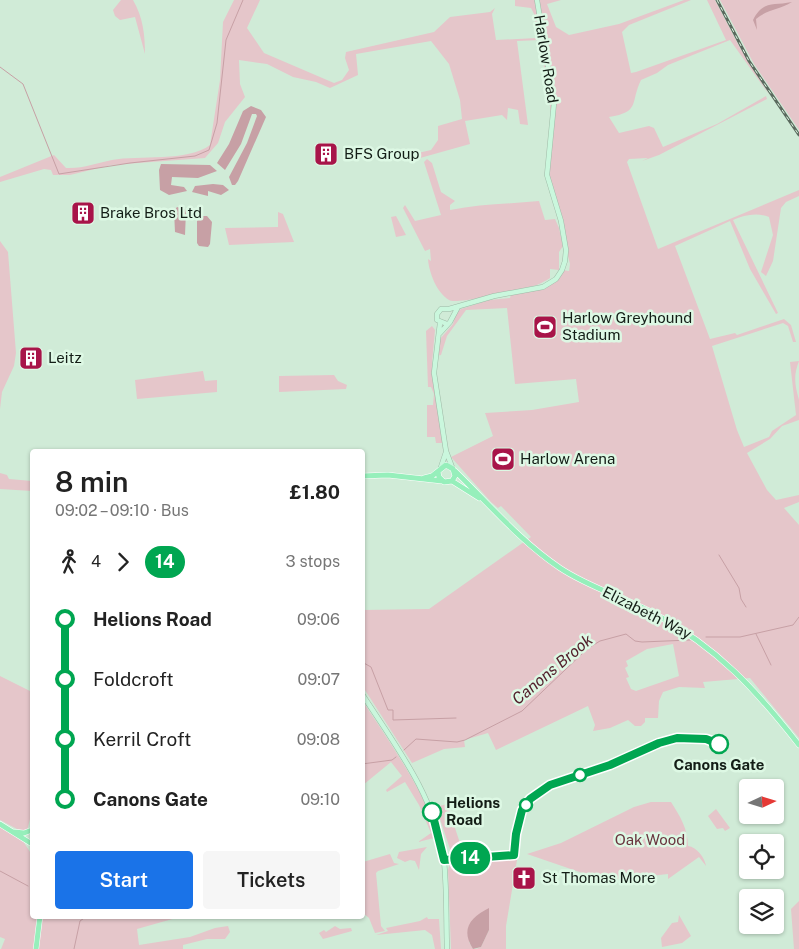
<!DOCTYPE html>
<meta charset="utf-8">
<style>
:root{--surface:#fff;--page:#f6f6f6;--text:#222;--muted:#767676;--accent:#1a73e8}
body{margin:0;font-family:"Public Sans",sans-serif;background:var(--page);color:var(--text);height:100vh;display:flex;flex-direction:column;font-size:19px;white-space:nowrap}
*{box-sizing:border-box;margin:0}
p{font-size:16px;color:var(--muted)}
.icon{flex:none;width:28px;height:28px;fill:none;stroke:currentColor;stroke-width:2;stroke-linecap:round;stroke-linejoin:round}
.map{position:relative;flex:1;overflow:hidden}
.drawer{position:absolute;left:30px;top:449px;width:335px;height:470px;display:flex;flex-direction:column;background:var(--surface);border-radius:5px;box-shadow:0 1px 4px #0004}
.drawer>*{flex:none}
.badge{padding:0 10px;border-radius:16px;font-size:18px;line-height:32px}
.needle{width:32px;rotate:86deg}
.tools{position:absolute;left:739px;top:779px;display:grid;gap:10px}
.tools a{display:grid;place-items:center;width:45px;height:45px;border-radius:5px;background:var(--surface);box-shadow:0 1px 4px #0004;font-size:25px}
.map>.badge{position:absolute;translate:-50% -50%;box-shadow:0 0 0 2px #fff}
.legs{display:flex;align-items:center;gap:8px;height:55px;padding:0 25px;font-size:16px}
.legs p{margin-inline-start:auto}
.headline{display:flex;align-items:center;justify-content:space-between;height:85px;padding:0 25px}
h1{font-size:28px;font-weight:600;line-height:38px}
.button{display:flex;gap:10px;margin-top:auto;padding:10px 25px}
.button a{flex:1;height:58px;border-radius:5px;background:var(--accent);color:#fff;font-size:20px;font-weight:600;line-height:58px;text-align:center}
.button a+a{background:var(--page);color:var(--text)}
ul{padding:0 25px;list-style:none}
li{display:flex;align-items:center;gap:18px;height:60px;font-size:19px}
li i{display:grid;place-items:center;width:8px;height:100%;margin:0 6px;background:currentColor}
li i::after{content:'';width:12px;height:12px;margin:-6px;border:4px solid;border-radius:50%;background:var(--surface)}
li p{margin-inline-start:auto}
li:first-child i{background:linear-gradient(#0000 50%,currentColor 0)}
li:last-child i{background:linear-gradient(currentColor 50%,#0000 0)}
.map>svg:first-child{display:block}
.green{fill:#e5c6ca;fill-rule:evenodd}
.water{fill:#c7a0a5}
.lines{fill:none;stroke-linecap:round;stroke-linejoin:round}
.stream{stroke:#c7a0a5;stroke-width:1}
.secondary-casing{stroke:#9fb9a6;stroke-width:5.5}
.primary-casing{stroke:#fff;stroke-width:6}
.secondary{stroke:#caf7dd;stroke-width:4.5}
.primary{stroke:#96efbb;stroke-width:5}
.rail-casing{stroke:#5a6a5e;stroke-width:3}
.rail{stroke:#ddf8e4;stroke-width:1;stroke-dasharray:4;stroke-linecap:butt}
.line-1-casing{stroke:#fff;stroke-width:11}
.line-1{stroke:#00a651;stroke-width:8}
.stop-1-dot{fill:#fff;stroke:#00a651;stroke-width:2.5}
.labels{text-anchor:middle;stroke-width:5;stroke-linejoin:round;paint-order:stroke}
.street-label{font-size:15px;fill:#131d16;stroke:#ddf8e4}
.poi-label{font-size:15px;fill:#131d16;stroke:#ddf8e4;text-anchor:start}
.stop-label{font-size:15px;font-weight:bold;fill:#131d16;stroke:#ddf8e4}
.park-label{font-size:15px;fill:#69343e;stroke:#ddf8e4}
.water-label{font-size:16px;font-style:italic;fill:#53202c;stroke:#ddf8e4}
</style>
<div class="map">
<svg width="799" height="949" viewBox="0 0 799 949">
<rect width="100%" height="100%" fill="#d0ebd7"/>
<path class="green" d="M121,0H133C143,17 145,35 145,54L135,17L120,20L115,16L113,10Z
M234,0H260L247,28L264,53L334,83L342,80L349,70L345,58L346,52L434,32L450,17L490,12L495,8L492,14L496,40L537,38L534,14L531,8L515,6V0H561L547,4L556,27L569,35L619,24L684,0H691L629,25L622,32L631,73L636,72L726,40L707,0H715L739,46L770,96L730,40L668,65L657,73L641,80C630,102 641,112 609,117L619,133L649,126L654,128L663,147L717,124L766,96L767,99L659,155L642,161L648,158L629,159L627,162L658,249L799,190V196L786,202L781,208L773,261L766,276L761,272L773,235L769,217C757,212 744,215 733,220L778,313L776,314L750,269L730,221L675,246L710,339L735,333L737,335L784,319L791,325L796,342H793L788,326L783,323L712,346L737,430L744,447L769,437L772,431L796,415L790,362L799,361C793,376 795,386 799,400C799,406 799,414 799,420L782,426L770,439L747,453L767,490L776,500L799,495V502L784,508L799,525V738L750,678L703,682L705,688L679,687L663,692L659,701L658,718H645V722L641,726H635L628,720L610,728L593,731L595,725L588,706L496,750L488,733L464,740L465,747L444,749L412,763L363,687V610L429,609L531,537L501,506L498,508L491,502L451,457L493,436L485,413L532,410L579,402L576,379L515,384L507,308L466,310L447,336L441,355L436,356L440,339L453,324L456,313L461,309L489,300L510,298L511,294L549,284L562,270L569,271L570,264L547,175L552,120L540,40L517,41L528,125L520,124L518,110L508,108L507,120L502,115L465,121L470,144L420,158L418,153L431,150L438,140V126L462,119L460,100L449,64L431,41L356,54L358,75L330,88L316,82L293,77L267,64L239,60L240,84L245,97L225,122L218,143L205,158L111,165L70,175H53L51,170L44,169L0,182V177L54,155L66,168C83,169 96,163 112,160C139,155 188,162 210,145L220,80L223,22ZM673,644L679,676L636,691L631,689L626,678L629,677L625,668L628,666L626,661L647,649Z
M720,0H799V130L754,64Z
M427,159L432,163L441,192L455,201L450,205V210C479,204 509,204 539,201L545,220L555,219L559,228L563,246L559,252V270L550,269V278C545,281 539,285 533,286C520,289 457,305 449,300C437,293 429,273 428,259L431,261L430,249L425,251L403,208L405,205L415,221L441,215L424,162Z
M278,212L283,214L294,242L229,245L225,228L278,227Z
M396,216L406,235L396,237L391,217Z
M0,241L8,252L16,353L14,366L2,392L0,409Z
M432,326L435,330L432,363L443,443H436L435,437H427V405H433L434,394L431,387H428L426,331Z
M203,371L205,381L217,380V392L137,399L135,380Z
M334,375L338,381L347,385L346,389L279,392V376Z
M0,473L7,475L9,479L32,481V491L0,489Z
M0,676L32,692V811L27,831L17,829L0,820Z
M362,700C378,725 440,812 434,838L418,842L431,833L419,805L405,782L387,792L386,790L402,776L391,762L363,785Z
M651,802H671C680,816 688,829 688,846C697,847 705,858 706,866L699,857L668,879V874L622,879L597,878L527,854L561,843L634,807Z
M447,804L463,852H451L436,807Z
M716,809L730,828L725,831L723,828L717,829L708,816Z
M0,827L23,841L32,855V916H38L34,949H1L5,939L0,937Z
M427,847L421,854L419,870L415,861L410,860L405,862L397,858L399,852Z
M390,854L394,863L399,864L378,871L376,873L381,926L385,931L375,933L369,918L363,913V862Z
M500,859L517,860L506,926V949H476L481,947L489,930V909L469,942L473,949H451L448,870L450,863Z
M799,901V949H794L791,909Z
M679,915L691,936L682,943L662,947L661,938L672,923L678,922Z
M43,916H183L137,929L139,945L190,937L215,928L228,926L230,932L225,939H207L183,945V949H38Z
M427,917L428,919H439L441,949H435L432,935L425,930L376,935L388,931L386,928L420,921Z
M335,926L340,929L351,928L352,931L323,939L319,933L324,930L326,932Z"/>
<path class="water" d="M792,2C779,10 768,9 756,19L757,30L753,20C763,0 773,6 792,2Z
M251,106L261,110L266,117L238,181L235,185H232L229,177L247,143L257,116L256,114H252L241,144L225,170L217,163L229,144L243,111Z
M161,164L210,165L217,171L198,178L172,177L171,185L184,187L187,191L169,195L160,190L159,170Z
M213,184L223,185L229,190L221,195L208,191V196L192,192L195,186Z
M177,207L185,209L186,211L185,235L175,232L174,211Z
M201,216H207L212,222L210,244L208,247L199,246L197,243V221Z
M489,908V930L481,947L473,949C460,929 471,917 489,908Z"/>
<g class="lines">
<path class="stream" d="M0,67L23,84L59,174L130,163L195,156L209,150L217,123L226,40L243,0
M719,555L739,588L741,599L746,607
M756,634L771,665
M706,637H740L793,625L799,617
M362,662L371,667L388,710H393V720L456,718
M404,750L416,739L457,742L465,740L522,711L587,649L600,641L626,634L635,641L642,642L690,640
M362,764L392,760L396,757
M0,871L28,886
M74,949L80,921L87,916"/>
<g class="secondary-casing">
<path id="secondary" d="M440,323L434,373L446,451L452,467
M447,324L437,320V314L441,309H449L494,296L543,287L556,279L562,270L565,261L566,250L561,221L547,175L554,103L537,0
M440,333L450,322L458,307
M441,467L446,452
M362,694C396,746 436,798 444,861C447,890 446,920 447,949"/>
</g>
<g class="primary-casing">
<path id="primary" d="M455,471C489,504 520,541 560,568C590,588 624,597 655,614C718,648 756,690 799,745
M362,476L388,475L442,481
M424,478L432,476L446,465L453,469L455,476L452,481L444,482L439,477L438,472
M452,481L479,498
M0,824L32,844
M14,832L24,833L32,830
M36,949L40,916"/>
</g>
<use href="#secondary" class="secondary"/>
<use href="#primary" class="primary"/>
<g class="rail-casing">
<path id="rail" d="M717,0L749,61L799,135"/>
</g>
<use href="#rail" class="rail"/>
</g>
<g class="lines">
<g class="line-1-casing">
<path id="line-1" d="M432,812L444,860L514,855L516,834L522,810L530,799L550,785L610,765L659,743L677,738L706,739L719,744"/>
</g>
<use href="#line-1" class="line-1"/>
</g>
<defs>
<g id="building-square" transform="scale(1.25)"><rect x="-9" y="-9" width="18" height="18" rx="4" fill="#a81449" stroke="#ddf8e4"/><path d="M-4-6H4V6H1V3H-1V6H-4ZM-2.5-4.3h1.7v1.8h-1.7ZM.8-4.3h1.7v1.8H.8ZM-2.5-1h1.7V.8h-1.7ZM.8-1h1.7V.8H.8Z" fill="#fff"/></g>
<g id="stadium-square" transform="scale(1.25)"><rect x="-9" y="-9" width="18" height="18" rx="4" fill="#a81449" stroke="#ddf8e4"/><path d="M0-5a6.5 5 0 1 0 0 10a6.5 5 0 1 0 0-10ZM-3.5-1.8h7v3.6h-7Z" fill="#fff"/></g>
<g id="church-square" transform="scale(1.25)"><rect x="-9" y="-9" width="18" height="18" rx="4" fill="#a81449" stroke="#ddf8e4"/><path d="M-1.2-6h2.4v3.5h3.3v2.4h-3.3V6h-2.4V-.1h-3.3v-2.4h3.3Z" fill="#fff"/></g>
</defs>
<g fill-rule="evenodd">
<use href="#building-square" x="326" y="154"/>
<use href="#building-square" x="83" y="213"/>
<use href="#stadium-square" x="545" y="327"/>
<use href="#building-square" x="31" y="358"/>
<use href="#stadium-square" x="503" y="459"/>
<use href="#church-square" x="524" y="878"/>
</g>
<g class="stop-1-dot">
<circle cx="719" cy="744" r="9"/>
<circle cx="580" cy="775" r="6"/>
<circle cx="526" cy="805" r="6"/>
<circle cx="432" cy="812" r="9"/>
</g>
<g class="labels">
<g class="street-label">
<text transform="translate(546 59) rotate(81)" y="5">Harlow Road</text>
<text transform="translate(647 613) rotate(27)" y="5">Elizabeth Way</text>
</g>
<g class="poi-label">
<text x="344" y="159">BFS Group</text>
<text x="100" y="218">Brake Bros Ltd</text>
<text x="562" y="323">Harlow Greyhound<tspan x="562" dy="17">Stadium</tspan></text>
<text x="48" y="363">Leitz</text>
<text x="520" y="464">Harlow Arena</text>
<text x="542" y="883">St Thomas More</text>
</g>
<g class="stop-label">
<text x="719" y="770">Canons Gate</text>
<text x="446" y="808" text-anchor="start">Helions<tspan x="446" dy="17">Road</tspan></text>
</g>
<g class="park-label">
<text x="650" y="845">Oak Wood</text>
</g>
<g class="water-label">
<text transform="translate(552 669) rotate(-40)" y="6">Canons Brook</text>
</g>
</g>
</svg>
<div class="tools">
<a><svg class="needle" viewBox="-14 -14 28 28"><path d="M0-13l5 13h-10z" fill="#e53935"/><path d="M0 13l5-13h-10z" fill="#767676"/></svg></a>
<a><svg class="icon" aria-label="locate" viewBox="0 0 24 24"><circle cx="12" cy="12" r="6"/><path d="M12 2v4M12 18v4M2 12h4M18 12h4"/></svg></a>
<a><svg class="icon" aria-label="layers" viewBox="0 0 24 24"><path d="M12 4l9 5-9 5-9-5zM3 14l9 5 9-5"/></svg></a>
</div>
<b class="badge" style="left:470px;top:858px;background:#00a651;color:#fff">14</b>
<section class="drawer">
<div class="headline"><div><h1>8 min</h1><p>09:02 – 09:10 · Bus</p></div><b>£1.80</b></div>
<div class="legs"><svg class="icon" aria-label="walk" viewBox="0 0 24 24"><circle cx="13" cy="4" r="2"/><path d="M13 8l-2 6 4 7M11 14l-3 7M7 12l3-4h3l4 4"/></svg>4<svg class="icon" aria-label="forward" viewBox="0 0 24 24"><path d="M9 5l7 7-7 7"/></svg><b class="badge" style="background:#00a651;color:#fff">14</b><p>3 stops</p></div>
<ul>
<li><i style="color:#00a651"></i><b>Helions Road</b><p>09:06</p></li>
<li><i style="color:#00a651"></i><span>Foldcroft</span><p>09:07</p></li>
<li><i style="color:#00a651"></i><span>Kerril Croft</span><p>09:08</p></li>
<li><i style="color:#00a651"></i><b>Canons Gate</b><p>09:10</p></li>
</ul>
<div class="button"><a>Start</a><a>Tickets</a></div>
</section>
</div>
